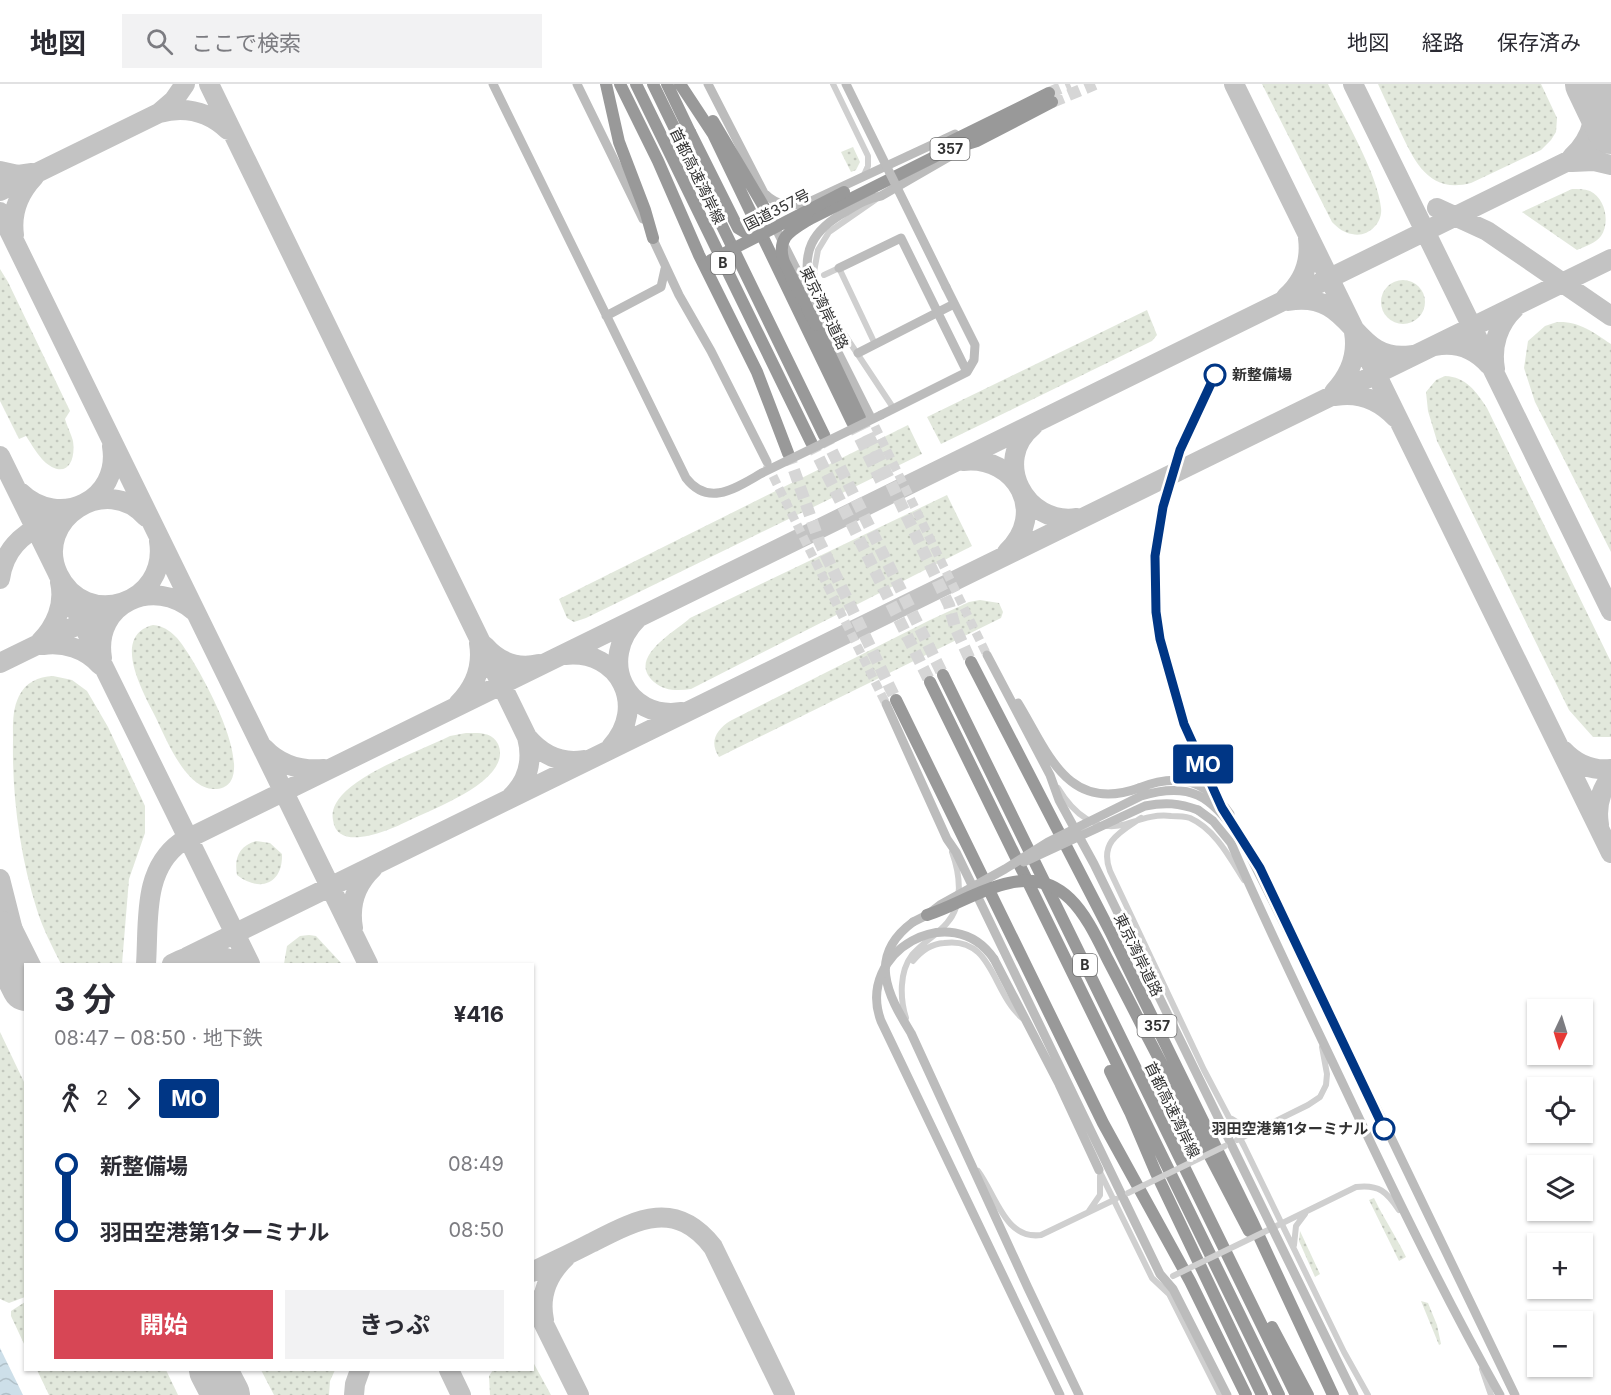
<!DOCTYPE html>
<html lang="ja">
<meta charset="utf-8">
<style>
:root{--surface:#fff;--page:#f2f2f3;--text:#2b2b33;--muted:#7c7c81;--line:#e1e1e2;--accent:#d74655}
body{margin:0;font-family:Inter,"Noto Sans JP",sans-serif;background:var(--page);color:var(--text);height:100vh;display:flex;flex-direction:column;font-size:22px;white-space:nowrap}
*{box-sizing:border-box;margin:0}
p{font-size:20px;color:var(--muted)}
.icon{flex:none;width:33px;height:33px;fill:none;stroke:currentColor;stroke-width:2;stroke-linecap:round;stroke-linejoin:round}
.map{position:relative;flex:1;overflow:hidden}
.details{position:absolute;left:24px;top:879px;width:510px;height:408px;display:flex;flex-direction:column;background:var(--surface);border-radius:0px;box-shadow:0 2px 4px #0004}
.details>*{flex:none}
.badge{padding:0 12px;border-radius:4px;font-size:21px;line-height:39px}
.needle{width:39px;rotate:184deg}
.controls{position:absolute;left:1527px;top:915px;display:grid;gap:12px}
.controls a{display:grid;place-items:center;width:66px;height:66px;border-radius:0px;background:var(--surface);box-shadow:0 2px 4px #0004;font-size:30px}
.map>.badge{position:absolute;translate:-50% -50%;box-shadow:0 0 0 3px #fff}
.legs{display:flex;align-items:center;gap:9px;height:66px;padding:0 30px;font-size:20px}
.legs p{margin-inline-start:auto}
.summary{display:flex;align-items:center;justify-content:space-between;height:102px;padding:0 30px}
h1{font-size:33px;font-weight:700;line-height:45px}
.primary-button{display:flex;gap:12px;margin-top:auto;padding:12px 30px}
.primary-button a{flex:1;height:69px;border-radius:0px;background:var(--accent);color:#fff;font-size:24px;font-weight:700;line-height:69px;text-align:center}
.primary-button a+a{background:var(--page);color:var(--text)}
ul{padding:0 30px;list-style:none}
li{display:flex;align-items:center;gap:21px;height:66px;font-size:22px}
li i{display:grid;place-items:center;width:9px;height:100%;margin:0 8px;background:currentColor}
li i::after{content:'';width:15px;height:15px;margin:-8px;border:4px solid;border-radius:50%;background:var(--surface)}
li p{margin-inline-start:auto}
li:first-child i{background:linear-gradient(#0000 50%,currentColor 0)}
li:last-child i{background:linear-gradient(currentColor 50%,#0000 0)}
header{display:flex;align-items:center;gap:36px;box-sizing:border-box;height:84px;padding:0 30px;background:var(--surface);border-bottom:2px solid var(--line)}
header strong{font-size:28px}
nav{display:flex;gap:33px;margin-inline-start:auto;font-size:21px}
.search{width:420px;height:54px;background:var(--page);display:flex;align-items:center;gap:15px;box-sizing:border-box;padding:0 21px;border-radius:0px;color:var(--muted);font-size:22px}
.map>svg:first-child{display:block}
.grass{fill:url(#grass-dots)}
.water{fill:url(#water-waves)}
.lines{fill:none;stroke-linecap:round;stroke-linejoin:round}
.taxiway{stroke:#c3c3c3;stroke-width:20}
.runway{stroke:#c3c3c3;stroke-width:48}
.secondary-tunnel{stroke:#d6d6d6;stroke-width:9;stroke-dasharray:9 4.5;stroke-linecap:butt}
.highway-tunnel{stroke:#d6d6d6;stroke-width:12;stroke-dasharray:12 6;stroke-linecap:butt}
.street{stroke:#cfcfcf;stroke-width:6}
.secondary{stroke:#bcbcbc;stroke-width:9}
.highway{stroke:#999;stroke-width:12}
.street-bridge{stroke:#cfcfcf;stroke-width:6}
.secondary-bridge{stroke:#bcbcbc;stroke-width:9}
.highway-bridge{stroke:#999;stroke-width:12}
.line-1-casing{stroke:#fff;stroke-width:14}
.line-1{stroke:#003685;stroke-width:9}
.stop-1-dot{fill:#fff;stroke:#003685;stroke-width:3}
.labels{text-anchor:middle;stroke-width:6;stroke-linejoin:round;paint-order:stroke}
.shield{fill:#fff;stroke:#707070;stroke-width:1.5}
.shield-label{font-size:14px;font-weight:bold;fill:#323232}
.street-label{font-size:15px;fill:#323232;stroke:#fff}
.stop-label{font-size:15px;font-weight:bold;fill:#323232;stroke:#fff;text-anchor:start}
</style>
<header>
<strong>地図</strong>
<div class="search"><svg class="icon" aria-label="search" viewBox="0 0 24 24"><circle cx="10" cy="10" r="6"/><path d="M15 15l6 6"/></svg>ここで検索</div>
<nav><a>地図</a><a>経路</a><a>保存済み</a></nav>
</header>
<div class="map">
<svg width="1611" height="1311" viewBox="0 0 1611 1311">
<defs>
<pattern id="grass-dots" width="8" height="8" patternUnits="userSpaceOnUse" patternTransform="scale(1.5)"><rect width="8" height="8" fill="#e2e8dc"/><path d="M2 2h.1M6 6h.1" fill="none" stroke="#c2c7bd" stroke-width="1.8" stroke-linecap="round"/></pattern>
<pattern id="water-waves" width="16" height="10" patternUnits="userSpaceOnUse" patternTransform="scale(1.5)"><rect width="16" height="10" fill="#cddfe9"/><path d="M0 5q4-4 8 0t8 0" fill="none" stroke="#b0c0c8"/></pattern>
</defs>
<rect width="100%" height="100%" fill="#fff"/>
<path class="grass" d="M1262,0H1328C1343,32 1378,90 1381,124C1383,139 1368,154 1352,150C1344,149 1338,144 1332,138Z
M1378,0H1541L1557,34L1556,48L1551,56L1541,66L1471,99C1429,110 1415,78 1400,47C1393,31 1385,16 1378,0Z
M853,63L860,78L856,86L851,88L841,68Z
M1572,105C1578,105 1584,105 1590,107C1606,115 1610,139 1601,152C1596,159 1584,163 1577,166L1522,128Z
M0,185L8,198L70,327L65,335C67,342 71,350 73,357C76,378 66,395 46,379C38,372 32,361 26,352L19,355L0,317Z
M1381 218a22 22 0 1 1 44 0a22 22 0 1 1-44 0Z
M1147,226L1157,251L1152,257L941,360L927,333Z
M1557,238C1579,237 1593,248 1611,260V468L1535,318L1524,284L1528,257L1545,242Z
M1445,292C1466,293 1476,307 1487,324L1611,578V653H1593L1569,626L1437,357L1428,327L1426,308L1436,296Z
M908,341L922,370L586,534L574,538L567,534L559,515Z
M947,411L972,462L691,605C678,607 664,607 654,598C626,574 675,548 690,534Z
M980,516L999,519L1003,528L1001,534L719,673C709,658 716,646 730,637L930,536L969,518Z
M153,541C163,542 169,546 176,553C193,570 270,705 214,705C186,705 166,655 156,634C144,610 110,552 153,541Z
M53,592L72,596L87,607L108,643L145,722V749L129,795L122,880H61C52,862 43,845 37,826C20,772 12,713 13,657C13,642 12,626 19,612C26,598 38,593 53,592Z
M466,649C477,649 492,647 498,660C514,696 432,725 408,737C392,745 337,770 333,736C331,726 336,718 342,711C362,688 421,666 450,652Z
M256,757L270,759L282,770C283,800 260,809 237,791C234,774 239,762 256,757Z
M309,851L316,852L342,880H284L287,862L300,852Z
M0,948L25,1000V1213L9,1219L0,1215Z
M1374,1114C1384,1135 1396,1152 1406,1173L1399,1177L1369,1116Z
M1300,1147L1320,1190L1315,1193L1299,1157Z
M1421,1217L1428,1219L1437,1241L1441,1260L1439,1261Z
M25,1218V1262L11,1232V1227Z
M533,1278L551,1311H490L489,1292L493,1286H532Z
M37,1286H166L178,1311H49Z
M261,1286H335L330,1297L329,1311H274Z"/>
<path class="water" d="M0,1264L23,1311H0Z"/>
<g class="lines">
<path class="taxiway" d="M209,0L527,653C542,671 561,680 584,676
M1234,0L1611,769
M1353,0L1611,527
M1591,5L1611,24
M159,29C185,22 208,27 228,46
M1572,73C1592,55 1601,25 1589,0
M1572,78L1594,77L1611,81
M0,87L18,91L32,89
M0,107L159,29L174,16L185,0
M1437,124L1487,147L1611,232
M0,128L368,880
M14,151C11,129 19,109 34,93
M1286,213C1304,197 1311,177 1308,154
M1288,217C1356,205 1350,281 1412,271
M1435,262C1456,258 1475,265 1489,281
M1495,285C1491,262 1498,240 1515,224
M1334,308C1350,291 1358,271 1354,248
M1336,312C1360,308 1380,317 1396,334
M1033,342C991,376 1025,442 1077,434
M0,372L250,880
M963,377C1017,371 1048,430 1007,468
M20,408C59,446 121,416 112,362
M146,433C107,388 33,435 58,490C85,547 169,520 159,457
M0,495C4,466 21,451 46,438
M637,535C597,575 625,637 682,628
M40,558C56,542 65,520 60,498
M43,561C64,558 86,565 100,581
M485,562C499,578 518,585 539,580
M565,571C620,565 648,623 611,663
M102,574C93,519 154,492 194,527
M0,579L92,534
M458,620C475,603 483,583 479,559
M264,664C280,681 300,687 324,685
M1563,666C1576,680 1592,687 1611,685
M511,713C529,696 533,676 527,653
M1599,741C1596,723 1600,707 1611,693
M0,795L26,898
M353,844C349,821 356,800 373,784
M187,873L1611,175
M146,880C149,837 142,786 181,758L1611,56
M172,880C193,868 218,867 239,880
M532,1188C552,1178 572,1169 591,1159C636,1136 675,1114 713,1163L785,1311
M532,1216L579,1311
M544,1236C539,1212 548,1190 566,1173
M449,1286L461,1311
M354,1311L355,1300L360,1286"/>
<path class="runway" d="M1589,0L1611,46
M0,851L26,903
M213,1286L226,1311"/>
<path class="secondary-tunnel" d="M869,330L987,571
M767,380L886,620"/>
<path class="highway-tunnel" d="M1049,9L1070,0
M1052,18L1095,0
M860,334L949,521L955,543L971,578
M852,338L881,397
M824,351L943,591
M811,358L930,598
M788,369L819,457L896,616"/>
<path class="street" d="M833,0L868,72V82L864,91
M875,116L829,148L818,166L814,188L819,212L894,325
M824,191L839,184L875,260
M1058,704C1073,729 1096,749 1126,740C1142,735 1155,730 1171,732C1177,732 1184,732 1190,734C1215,745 1230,774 1244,796
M1141,734C1120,748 1099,758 1110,787L1204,986L1244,1062L1344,1268L1368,1311
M913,877C921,867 931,860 944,859C986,853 991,893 1010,920C1013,925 1018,930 1022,934
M906,934C900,915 899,888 912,871C922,859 937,851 947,839C964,820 960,790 952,768
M1232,1035L1245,1043L1258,1044
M1237,1056L1308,1021L1320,1013L1326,1001L1327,990L1322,963
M1099,1086L1152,1194L1169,1210L1220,1311
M978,1087C996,1111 1005,1156 1041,1151L1116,1115
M1089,1127L1100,1111V1092
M1264,1148L1356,1103C1379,1100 1387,1108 1399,1126
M1294,1161L1296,1142L1305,1130
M1482,1285L1491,1311"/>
<path class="secondary" d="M493,0L686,394C709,424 737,403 762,389
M577,0L643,135
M708,0L764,109C778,123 792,123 809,118L955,50
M762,117L869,330
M651,151L679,211L711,267L767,378
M839,184L901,154L967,288
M811,207C800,168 812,146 847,127C858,120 868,114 881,112L959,67
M606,232L661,203L665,185
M858,269L954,220
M881,331L967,288L974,276L975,261L946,203
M987,571L1050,691L1059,716L1094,780L1354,1311
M1018,619C1048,668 1067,730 1139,704
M886,620L947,755L956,768L1160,1190L1173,1205L1227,1311
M1198,726L1213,737L1231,759C1268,845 1310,930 1350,1015C1397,1115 1446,1215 1500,1311
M1238,751L1250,772
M913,838C867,872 887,910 911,949L1028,1204L1079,1311
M994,875L1059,1000L1099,1086"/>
<path class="highway" d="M606,0L619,58L645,126L653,154
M620,0L658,77L699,171L757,288L788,369
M636,0L811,358
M653,0L824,351
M667,0L690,48
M680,0L713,50L852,338
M713,37L764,123
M946,60L1049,9
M808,136L948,66L977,57L1052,18
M816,241L860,334
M971,578L1111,849L1252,1137L1333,1311
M943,591L1296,1311
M930,598L1279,1311
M896,616L1103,1039L1190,1197L1246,1311
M1144,946L1249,1147
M1110,987L1130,1028L1156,1089L1262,1311
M1272,1243L1308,1311"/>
<path class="street-bridge" d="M1128,1109L1225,1062
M1173,1192L1264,1148"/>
<path class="secondary-bridge" d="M846,0L946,203
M762,389L881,331
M1139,704C1177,689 1206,695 1230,730
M1250,772L1384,1039L1515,1311
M1024,778L1145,722C1165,718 1179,719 1198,726
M913,838L927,831L940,821L1005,785L1048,758L1141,712C1190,697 1211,712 1238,751
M994,875C952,813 855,868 881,937L1060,1311"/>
<path class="highway-bridge" d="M690,48L738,144L748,150L762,147
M808,136C790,147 776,154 784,178L816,241
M705,181L711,176L844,108
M927,831C955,822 980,805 1009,799C1066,786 1087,834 1108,876C1120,899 1132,922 1144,946"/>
</g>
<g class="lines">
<g class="line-1-casing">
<path id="line-1" d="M1215,291L1180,366L1163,423L1155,472L1156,528L1160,555L1184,640L1222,724L1260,784L1384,1045"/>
</g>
<use href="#line-1" class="line-1"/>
</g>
<g class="stop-1-dot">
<circle cx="1215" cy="291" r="10"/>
<circle cx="1384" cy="1045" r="10"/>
</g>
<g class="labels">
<g class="shield">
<rect x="930.5" y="54" width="39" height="22" rx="4.5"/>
<rect x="711" y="168" width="24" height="22" rx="4.5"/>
<rect x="1073" y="870" width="24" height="22" rx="4.5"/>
<rect x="1137.5" y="931" width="39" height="22" rx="4.5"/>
</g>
<g class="shield-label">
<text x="950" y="70">357</text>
<text x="723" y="184">B</text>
<text x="1085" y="886">B</text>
<text x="1157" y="947">357</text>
</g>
<g class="street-label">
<text transform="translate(697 92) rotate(64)" y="5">首都高速湾岸線</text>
<text transform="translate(777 126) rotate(-27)" y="5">国道357号</text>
<text transform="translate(824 224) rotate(64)" y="5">東京湾岸道路</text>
<text transform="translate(1138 871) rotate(64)" y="5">東京湾岸道路</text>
<text transform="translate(1172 1026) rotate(64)" y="5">首都高速湾岸線</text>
</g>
<g class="stop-label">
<text x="1232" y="296">新整備場</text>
<text x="1368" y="1050" text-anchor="end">羽田空港第1ターミナル</text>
</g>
</g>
</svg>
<div class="controls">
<a><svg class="needle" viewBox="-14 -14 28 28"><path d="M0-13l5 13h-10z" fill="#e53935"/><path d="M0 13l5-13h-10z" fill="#7c7c81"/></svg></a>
<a><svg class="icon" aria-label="locate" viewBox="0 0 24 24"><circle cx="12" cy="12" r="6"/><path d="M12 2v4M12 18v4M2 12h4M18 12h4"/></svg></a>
<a><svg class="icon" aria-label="layers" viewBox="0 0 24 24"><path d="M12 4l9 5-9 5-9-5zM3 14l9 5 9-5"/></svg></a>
<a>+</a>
<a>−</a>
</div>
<b class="badge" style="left:1203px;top:680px;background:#003685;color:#fff">MO</b>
<section class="details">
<div class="summary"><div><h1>3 分</h1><p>08:47 – 08:50 · 地下鉄</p></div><b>¥416</b></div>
<div class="legs"><svg class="icon" aria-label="walk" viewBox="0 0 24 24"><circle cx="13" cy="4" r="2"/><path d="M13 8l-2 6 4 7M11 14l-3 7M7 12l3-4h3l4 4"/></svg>2<svg class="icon" aria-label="forward" viewBox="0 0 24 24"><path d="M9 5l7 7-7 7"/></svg><b class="badge" style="background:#003685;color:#fff">MO</b></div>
<ul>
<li><i style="color:#003685"></i><b>新整備場</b><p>08:49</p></li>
<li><i style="color:#003685"></i><b>羽田空港第1ターミナル</b><p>08:50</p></li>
</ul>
<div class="primary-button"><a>開始</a><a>きっぷ</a></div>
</section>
</div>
